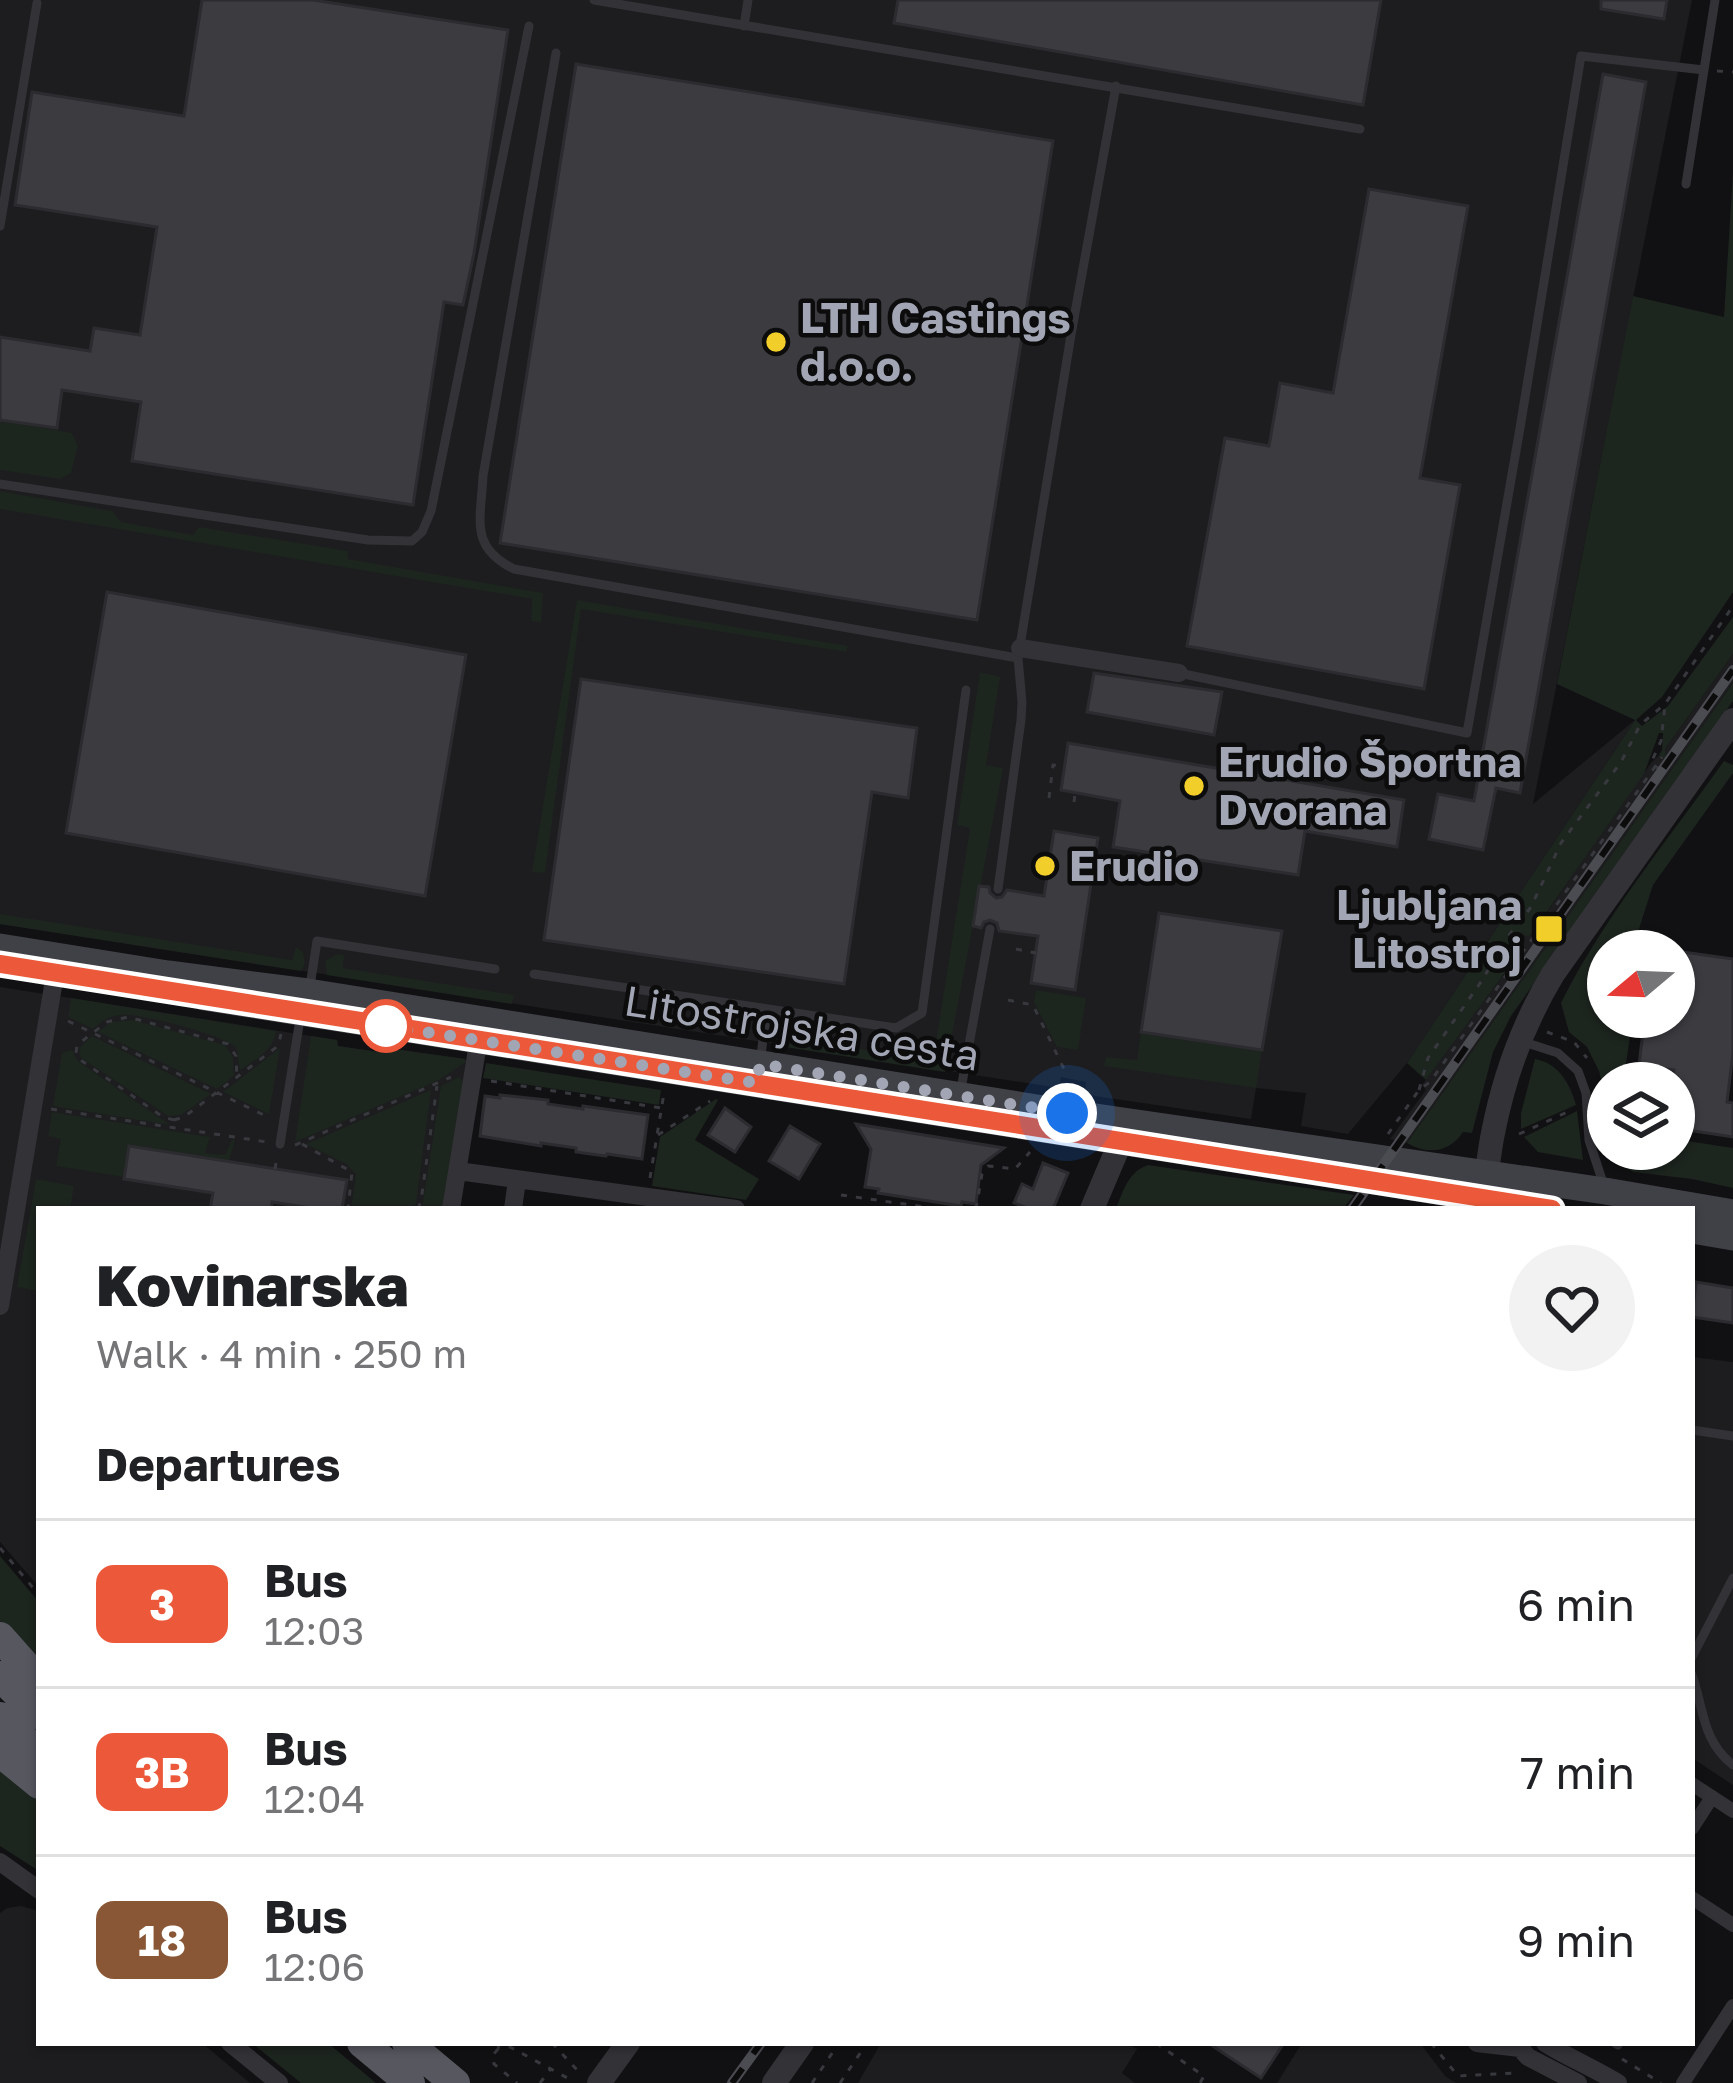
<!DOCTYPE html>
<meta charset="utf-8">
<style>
:root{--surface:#fff;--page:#f2f2f2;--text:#202124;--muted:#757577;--line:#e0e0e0}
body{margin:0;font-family:"Golos Text",sans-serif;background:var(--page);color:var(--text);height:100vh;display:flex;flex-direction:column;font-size:45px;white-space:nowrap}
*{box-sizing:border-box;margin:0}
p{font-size:39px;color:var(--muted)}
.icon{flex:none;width:66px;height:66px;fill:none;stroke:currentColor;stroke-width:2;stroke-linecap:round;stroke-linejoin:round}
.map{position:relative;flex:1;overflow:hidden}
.sheet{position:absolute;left:36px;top:1206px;width:1659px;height:840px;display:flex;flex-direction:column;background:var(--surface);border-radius:0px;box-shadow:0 3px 9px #0004}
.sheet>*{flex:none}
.badge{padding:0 24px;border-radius:18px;font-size:42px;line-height:78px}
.needle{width:78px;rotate:251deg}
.tools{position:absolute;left:1587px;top:930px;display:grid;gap:24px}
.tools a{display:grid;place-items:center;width:108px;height:108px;border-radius:50%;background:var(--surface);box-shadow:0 3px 9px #0004;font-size:60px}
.you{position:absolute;width:60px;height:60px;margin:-30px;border:9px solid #fff;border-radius:50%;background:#1a73e8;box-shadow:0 0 0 18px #1a73e833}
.map>.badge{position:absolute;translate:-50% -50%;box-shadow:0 0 0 6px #fff}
h2{padding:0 60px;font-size:45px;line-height:108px}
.round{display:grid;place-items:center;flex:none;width:126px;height:126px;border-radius:63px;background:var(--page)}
.summary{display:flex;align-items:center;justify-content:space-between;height:204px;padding:0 60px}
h1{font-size:57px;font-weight:800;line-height:90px}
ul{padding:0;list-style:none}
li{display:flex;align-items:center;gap:36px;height:168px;padding:0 60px;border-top:3px solid var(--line)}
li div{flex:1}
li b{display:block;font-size:45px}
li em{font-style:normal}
li .badge{min-width:132px;font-weight:700;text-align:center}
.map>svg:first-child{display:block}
.built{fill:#1d1d1f}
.green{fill:#1d251f}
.building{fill:#3b3b40;stroke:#2c2b2f;stroke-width:3}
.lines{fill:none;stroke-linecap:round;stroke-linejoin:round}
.path{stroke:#38393e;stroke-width:3;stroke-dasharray:6 9;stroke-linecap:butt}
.service{stroke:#323237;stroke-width:9}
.pedestrian{stroke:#323237;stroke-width:14}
.minor{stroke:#323237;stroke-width:18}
.tertiary{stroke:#323237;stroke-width:24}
.secondary{stroke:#404147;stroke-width:27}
.trunk{stroke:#56575f;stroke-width:30}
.rail-casing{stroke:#4b4c52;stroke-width:10}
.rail{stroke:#0c0c0d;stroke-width:6;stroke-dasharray:18;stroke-linecap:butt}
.line-casing{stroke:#fff;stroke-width:27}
.line{stroke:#ec593a;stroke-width:18}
.walk{stroke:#a2a5b3;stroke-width:12;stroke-dasharray:0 21.6}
.poi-dot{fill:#f1ce2a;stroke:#0c0c0d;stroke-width:4.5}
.stop-dot{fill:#fff;stroke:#ec593a;stroke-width:6}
.labels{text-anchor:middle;stroke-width:9;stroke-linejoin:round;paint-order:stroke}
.poi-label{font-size:42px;font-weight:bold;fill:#a2a5b3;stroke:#0c0c0d;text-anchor:start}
.street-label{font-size:42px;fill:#a2a5b3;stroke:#0c0c0d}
</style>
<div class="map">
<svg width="1733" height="2083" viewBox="0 0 1733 2083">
<rect width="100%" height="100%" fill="#111113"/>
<path class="built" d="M0,0H1692L1533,804L1635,720L1407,1063L1348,1134L1301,1126L1306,1093L1256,1088L1251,1119L1095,1096L1085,1093L1086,1082L1061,1077L1059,1088L0,924Z
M1733,654V683L1660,786L1407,1143L1390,1139L1426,1090L1422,1085L1512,963L1505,957L1522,932L1530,936L1651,763L1659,755L1665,759V749Z
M0,987L337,1040L338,1046L385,1053L387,1048L465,1059L466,1062L443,1209H39V1587L0,1542Z
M1692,1357L1733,1362V1785L1692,1758Z
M21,1906L39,1911V2043H202L250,2083H0V1913L7,1908Z
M881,2043H1127L1137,2049L1122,2073L1135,2083H858Z
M1302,2043H1420L1445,2076L1456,2083H1277Z"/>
<path class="green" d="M1733,172V592L1662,697L1636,720L1642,726L1668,706L1733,617V654L1665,749L1666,760L1659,755L1662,750L1663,733H1659L1644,774L1529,937L1522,933L1505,956L1512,963L1426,1080L1407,1063L1635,720L1557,684L1633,296L1724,317Z
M0,420L72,433L78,446L71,473L60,479L0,470Z
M0,491L112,511L121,522L193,535L199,527L348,551V559L543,593L541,622L531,621L532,599L0,509Z
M577,600L848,646L846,652L581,609L545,873L532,872Z
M980,672L1000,677L986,765L1003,768L945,1072L779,1046L782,1031L791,1025H796L795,1039L918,1058L921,1046L935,1048L970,828L957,825Z
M1733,683V701L1511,1016L1493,1052L1472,1133L1463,1132C1449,1153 1428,1155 1407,1143Z
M1724,761L1733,765V773L1653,885L1632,951H1608V1017H1633L1623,1083H1608V1091H1604L1599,1071L1587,1047L1569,1032L1561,1003C1602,920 1670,837 1724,761Z
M0,914L292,960L296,947L303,952L305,963L301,971L0,924Z
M337,954L344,955L343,968L514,995L512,1004L327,975L325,961Z
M1036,990L1086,998L1078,1050L1057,1047L1034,1002Z
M71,998L276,1031C274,1051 256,1059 240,1070L236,1047C219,1034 141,1013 120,1015C108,1017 102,1021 93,1029L68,1017Z
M132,1020L225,1045L233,1057L234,1076L217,1089L98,1032L111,1022Z
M1141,1032L1262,1050L1256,1088L1104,1066L1106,1057L1137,1060Z
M92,1036L211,1094L181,1115L168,1116L81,1058L79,1048Z
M311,1036L337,1040L338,1046L385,1053L387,1048L465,1059L466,1062L439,1080L295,1142Z
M280,1048L269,1114L223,1092Z
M72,1050L78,1061L170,1125L53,1106L62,1053Z
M1535,1059C1558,1063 1570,1083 1576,1105L1521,1129V1113Z
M486,1063L661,1090L659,1105L483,1078Z
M459,1077L463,1081L443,1209H422L441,1086Z
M431,1090L416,1204L410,1209H351L356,1174L346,1164L306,1144Z
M716,1099L718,1100L695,1140L759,1179L746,1200L652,1186L660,1137Z
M1577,1111L1583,1160L1538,1152L1524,1137Z
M52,1112L210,1137L205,1153L225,1155L232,1140H235L229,1161L129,1146L124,1177L56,1166L61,1139L48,1136Z
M1674,1139L1733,1148V1188L1692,1179L1633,1172L1619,1163L1610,1149H1674Z
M1148,1165L1354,1195L1343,1209H1116C1123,1191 1128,1172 1148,1165Z
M36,1179L74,1186L70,1209H39V1291L17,1287Z
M0,1556L39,1602V1665L0,1621Z
M0,1767L39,1800V1871L0,1846Z
M252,2043H328L376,2083H301Z"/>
<path class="building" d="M202,0H313L508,30L474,253L463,305L444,302L413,505L132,461L141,402L62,390L57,428L0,420V337L90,351L94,328L140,335L157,227L15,205L32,92L184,116Z
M898,0H1381L1363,105L894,23Z
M1601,0H1667L1664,19L1601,9Z
M576,64L1053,141L977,620L500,543Z
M1603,74L1646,82L1520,793L1496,788L1483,850L1429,839L1438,794L1474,801Z
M1369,189L1468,206L1420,478L1460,485L1424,689L1187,646L1225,438L1269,446L1280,383L1333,393Z
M107,592L466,655L425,896L66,833Z
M1094,673L1222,692L1214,735L1087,712Z
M581,679L917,728L908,798L872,792L844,984L544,940Z
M1068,743L1404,800L1397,847L1305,831L1298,875L1113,847L1120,801L1061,790Z
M1054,831L1098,838L1075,990L1031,983L1038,936L999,931L997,923L990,920L984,922L981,928L973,926L979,886L989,887L990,893L996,898L1002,897L1007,890L1044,896Z
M1159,913L1282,931L1262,1050L1141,1032Z
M1676,951L1733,959V1053L1727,1102L1733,1103V1137L1674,1128V1070L1639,1065L1643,1032L1653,1033L1655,1017H1674Z
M500,1095L548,1100V1104L583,1109V1106L648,1115L642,1159L607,1154L606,1156L576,1152V1148L541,1143V1146L480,1136L485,1096L500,1098Z
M725,1108L751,1127L735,1152L708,1135Z
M856,1124L1004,1148L981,1165L976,1204L962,1202L961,1206L878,1193L879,1189L865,1187L871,1149Z
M790,1126L820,1144L799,1179L769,1161Z
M129,1146L347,1180L342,1209H317L272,1202L271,1209H210L213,1193L124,1179Z
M1043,1163L1068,1173L1053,1209H1030L1014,1203L1022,1184L1033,1189Z
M1696,1282L1733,1288V1323L1692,1317Z
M1208,2043H1284L1261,2078Z"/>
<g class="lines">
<path class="path" d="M1717,71L1733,72
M1659,769L1651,763L1661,741L1665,706
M1049,798L1053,765L1065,766
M1074,802L1075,794
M1016,949L1036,953
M1008,1000L1033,1005L1064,1069
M68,1021L270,1118
M1547,1032L1574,1042L1587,1058
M491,1081L661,1108
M1419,1090L1428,1058L1483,979L1503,943L1531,907L1561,843L1621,762L1640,725L1665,704L1733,606
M51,1109L267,1142
M174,1120L163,1117L82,1061L76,1053L77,1045L107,1022L128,1017L228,1044L236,1056L237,1078
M174,1120L184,1117L278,1046L281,1034
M1388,1134L1419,1090L1430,1082L1662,757
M1519,1134L1572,1110
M658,1135L710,1101
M302,1144L352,1172L348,1209
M295,1145L451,1077
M275,1169L277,1157
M650,1178L664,1093
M841,1195L939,1209
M418,1209L421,1201L437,1086
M976,1209L982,1174L988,1166L1015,1169L1030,1152
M0,1548L39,1595
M497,2043L499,2048L510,2047L573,2081
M552,2043L579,2072
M1156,2043L1204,2076L1200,2083
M1431,2043L1458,2076L1514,2073
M498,2049L493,2055L494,2064L517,2083
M1622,2059L1661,2083
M540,2083L550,2070
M812,2083L839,2043
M840,2083L867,2043"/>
<path class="service" d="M594,0L1360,129
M744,26L748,0
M556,53L483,476C481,519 469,547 514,569L1018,658
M1686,184L1715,0
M0,226L37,3
M0,484L368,540L412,541L422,532L431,511L529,26
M1179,673L1467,733L1520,428L1581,56L1704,70
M998,889L1021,720L1022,702L1018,658L1071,335L1116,86
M534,974L896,1028L922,1013L966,690
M310,986L317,941L495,969
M1524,1042L1558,1053L1578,1071L1586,1093L1589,1140L1604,1186
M760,1063L767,1009
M961,1089L990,929
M280,1144L300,1019
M1692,1430L1733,1436
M1692,1657L1733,1578
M1692,1675C1704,1709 1702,1741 1733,1765
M1615,2043L1618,2045"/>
<path class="pedestrian" d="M1692,1784L1733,1811
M1692,1828L1712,1797
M1692,1898L1733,1925
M1683,2083L1733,2006"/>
<path class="minor" d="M1020,648L1179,673
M458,1171L736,1209
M451,1209L480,1031
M513,1209L517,1180
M0,1306L58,956
M0,1862L39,1890
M230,2043L279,2083
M1477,2043L1520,2048L1528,2057L1578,2083
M1545,2043C1569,2058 1594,2068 1618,2083"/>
<path class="tertiary" d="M1483,1190C1488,1171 1489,1152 1493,1133C1504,1076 1523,1024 1553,974L1733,720
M1092,1209L1126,1129
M599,2083L628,2043
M774,2083L802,2043"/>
<path class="secondary" d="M0,947L168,974L308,992L1068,1113L1605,1191L1733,1213
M204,997L1551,1209
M1692,1230L1733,1237"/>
<path class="trunk" d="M0,1637L39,1681
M0,1676L39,1715
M0,1717L39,1754
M0,1752L39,1784
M362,2043L410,2083
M407,2043L455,2083"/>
<g class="rail-casing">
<path id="rail" d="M1352,1209L1733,670
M732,2083L761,2043"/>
</g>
<use href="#rail" class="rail"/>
</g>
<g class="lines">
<g class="line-casing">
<path id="line" d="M0,964L1552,1209"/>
</g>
<use href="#line" class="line"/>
<path class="walk" d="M386,1026L757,1083L760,1064L1067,1113"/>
</g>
<g class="poi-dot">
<circle cx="776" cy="342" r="12"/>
<circle cx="1194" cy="786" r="12"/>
<circle cx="1045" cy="866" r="12"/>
<rect x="1534" y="914" width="30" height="30" rx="6"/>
</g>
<circle class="stop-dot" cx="386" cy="1026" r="24"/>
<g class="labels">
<g class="poi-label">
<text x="800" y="333">LTH Castings<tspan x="800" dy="48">d.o.o.</tspan></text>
<text x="1218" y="777">Erudio Športna<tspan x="1218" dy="48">Dvorana</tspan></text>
<text x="1069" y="881">Erudio</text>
<text x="1522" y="920" text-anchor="end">Ljubljana<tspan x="1522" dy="48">Litostroj</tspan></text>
</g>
<g class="street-label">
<text transform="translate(802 1028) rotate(9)" y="15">Litostrojska cesta</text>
</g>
</g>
</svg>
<div class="tools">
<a><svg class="needle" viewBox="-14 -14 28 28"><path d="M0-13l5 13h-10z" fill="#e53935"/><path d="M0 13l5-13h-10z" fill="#757577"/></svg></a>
<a><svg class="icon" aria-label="layers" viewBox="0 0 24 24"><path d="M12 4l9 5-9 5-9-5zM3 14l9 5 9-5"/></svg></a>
</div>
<div class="you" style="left:1067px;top:1113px"></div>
<section class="sheet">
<div class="summary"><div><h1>Kovinarska</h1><p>Walk · 4 min · 250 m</p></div><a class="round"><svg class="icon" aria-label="heart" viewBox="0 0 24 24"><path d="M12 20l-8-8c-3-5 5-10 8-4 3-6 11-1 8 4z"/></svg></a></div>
<h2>Departures</h2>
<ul>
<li><span class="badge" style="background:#ec593a;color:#fff">3</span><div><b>Bus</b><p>12:03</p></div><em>6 min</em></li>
<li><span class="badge" style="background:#ec593a;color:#fff">3B</span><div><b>Bus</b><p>12:04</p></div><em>7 min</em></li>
<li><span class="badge" style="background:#895735;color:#fff">18</span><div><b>Bus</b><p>12:06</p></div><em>9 min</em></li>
</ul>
</section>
</div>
